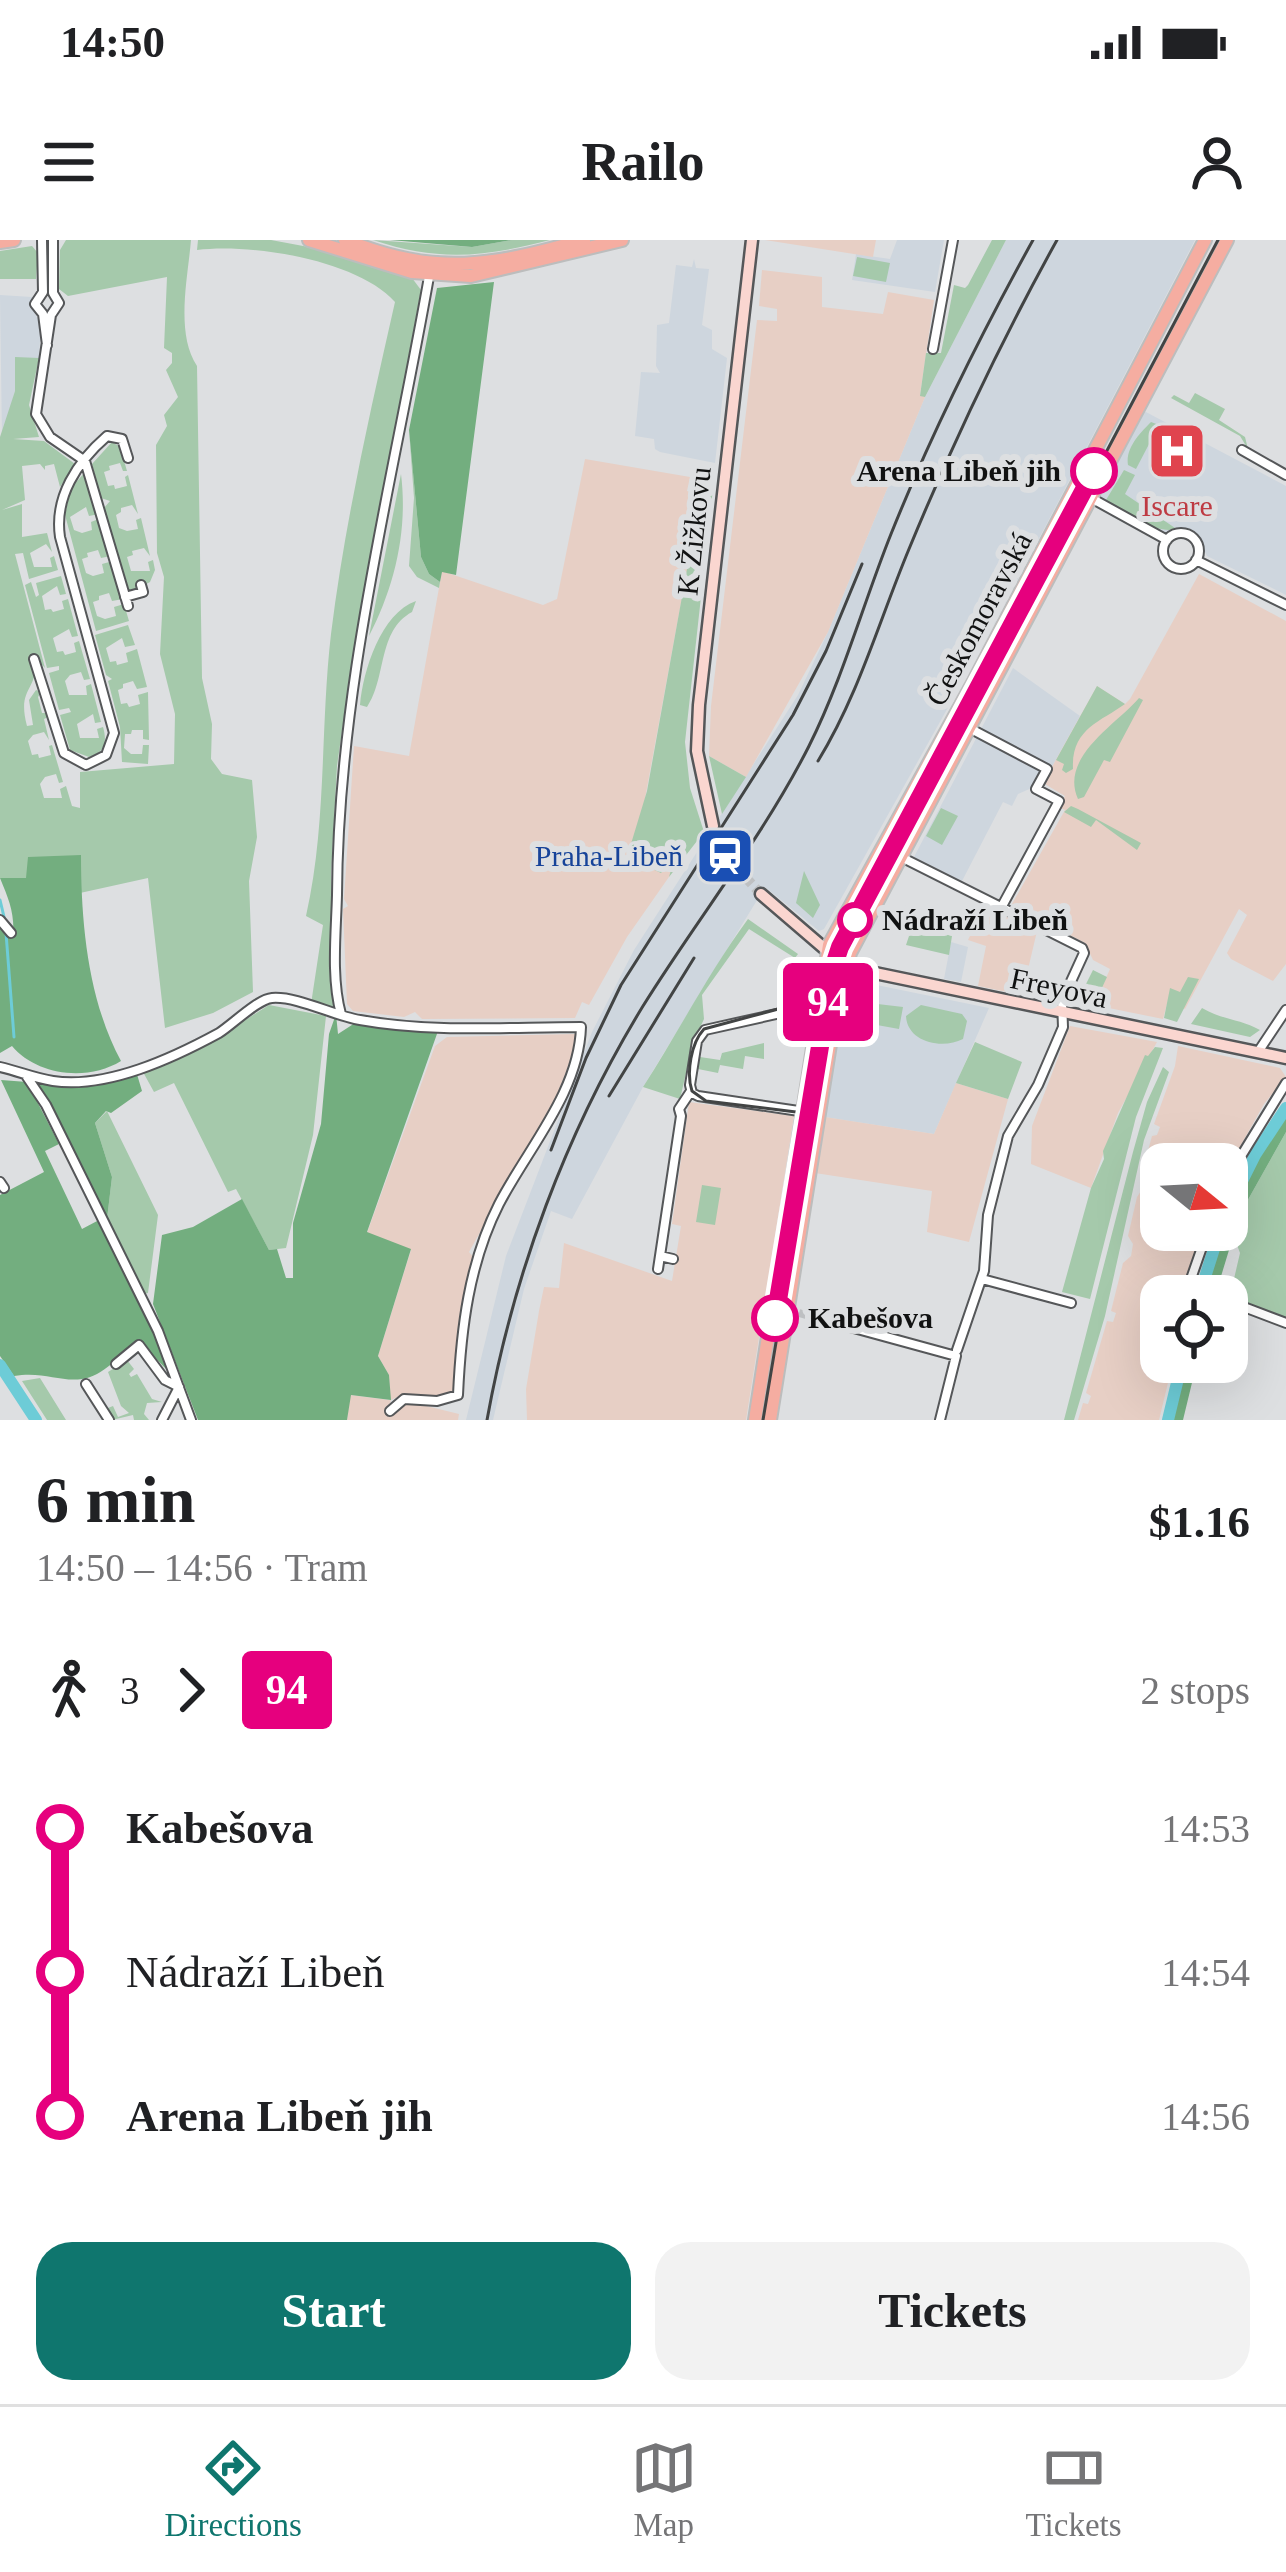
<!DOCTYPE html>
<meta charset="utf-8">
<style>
:root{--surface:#fff;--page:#f2f2f2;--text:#202124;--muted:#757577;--line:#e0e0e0;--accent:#0f766e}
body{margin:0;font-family:Georgia,serif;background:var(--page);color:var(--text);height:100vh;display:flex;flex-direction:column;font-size:45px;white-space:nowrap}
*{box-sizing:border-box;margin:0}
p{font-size:39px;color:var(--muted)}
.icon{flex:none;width:66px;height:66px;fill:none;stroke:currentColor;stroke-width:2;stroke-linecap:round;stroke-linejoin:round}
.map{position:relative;height:1180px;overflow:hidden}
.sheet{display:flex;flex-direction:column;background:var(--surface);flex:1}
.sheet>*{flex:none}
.badge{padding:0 24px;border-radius:9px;font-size:42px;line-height:78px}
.needle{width:78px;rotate:108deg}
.fabs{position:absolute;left:1140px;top:903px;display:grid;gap:24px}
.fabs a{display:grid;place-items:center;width:108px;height:108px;border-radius:24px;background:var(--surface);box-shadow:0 12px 48px #0002;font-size:60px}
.map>.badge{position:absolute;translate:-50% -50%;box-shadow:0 0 0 6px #fff}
.legs{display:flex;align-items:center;gap:18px;height:132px;padding:0 36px;font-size:39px}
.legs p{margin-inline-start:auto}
.summary{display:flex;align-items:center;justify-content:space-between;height:204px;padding:0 36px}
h1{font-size:66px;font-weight:700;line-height:90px}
.cta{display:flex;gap:24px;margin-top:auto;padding:24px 36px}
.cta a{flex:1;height:138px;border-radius:36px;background:var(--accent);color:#fff;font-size:48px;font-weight:700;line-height:138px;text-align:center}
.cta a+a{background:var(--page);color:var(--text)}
ul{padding:0 36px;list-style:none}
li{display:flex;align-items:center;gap:42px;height:144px;font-size:45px}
li i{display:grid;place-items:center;width:18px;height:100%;margin:0 15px;background:currentColor}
li i::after{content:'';width:30px;height:30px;margin:-15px;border:9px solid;border-radius:50%;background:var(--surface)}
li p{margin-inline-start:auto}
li:first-child i{background:linear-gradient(#0000 50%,currentColor 0)}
li:last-child i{background:linear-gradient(currentColor 50%,#0000 0)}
.status{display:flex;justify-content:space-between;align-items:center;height:84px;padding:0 60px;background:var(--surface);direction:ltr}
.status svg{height:33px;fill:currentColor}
header{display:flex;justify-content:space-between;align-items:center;height:156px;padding:0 36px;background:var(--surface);font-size:54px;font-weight:700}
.tab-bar{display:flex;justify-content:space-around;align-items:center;height:168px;border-top:3px solid var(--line);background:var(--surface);font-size:33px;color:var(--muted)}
.tab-bar a{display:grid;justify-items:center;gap:6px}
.tab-bar .selected{color:var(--accent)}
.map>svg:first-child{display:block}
.built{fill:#ced6de}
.industrial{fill:#e7cfc5}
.green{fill:#a5c9ab}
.forest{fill:#73ae7f}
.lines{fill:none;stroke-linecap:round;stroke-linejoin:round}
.stream{stroke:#6dccd7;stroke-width:3}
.river{stroke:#6dccd7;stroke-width:12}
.minor-tunnel{stroke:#bec0c2;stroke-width:8;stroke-dasharray:8 4;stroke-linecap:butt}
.secondary-tunnel{stroke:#bec0c2;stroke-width:10;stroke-dasharray:10 5;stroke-linecap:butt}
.minor-casing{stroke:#555759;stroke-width:12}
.secondary-casing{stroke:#555759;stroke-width:15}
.primary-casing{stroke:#bcbdbd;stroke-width:16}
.minor{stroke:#fff;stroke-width:8}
.secondary{stroke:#fad6d0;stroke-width:10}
.primary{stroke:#f5ada1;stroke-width:12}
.tram{stroke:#424444;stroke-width:3}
.rail{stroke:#424444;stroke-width:3}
.line-1-casing{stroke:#fff;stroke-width:27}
.line-1{stroke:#e6007e;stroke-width:18}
.stop-1-dot{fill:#fff;stroke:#e6007e;stroke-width:6}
.labels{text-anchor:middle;stroke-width:12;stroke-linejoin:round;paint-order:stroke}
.stop-label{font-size:30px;font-weight:bold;fill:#111212;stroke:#dddfe1;text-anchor:start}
.health-label{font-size:30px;fill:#be3a42;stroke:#dddfe1}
.street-label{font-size:30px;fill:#111212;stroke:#dddfe1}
.transit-label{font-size:30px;fill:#164399;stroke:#dddfe1;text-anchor:end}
</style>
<div class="status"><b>14:50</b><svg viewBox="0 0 49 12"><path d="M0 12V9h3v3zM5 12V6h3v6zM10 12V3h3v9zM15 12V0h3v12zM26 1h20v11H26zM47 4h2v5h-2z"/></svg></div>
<header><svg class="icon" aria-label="menu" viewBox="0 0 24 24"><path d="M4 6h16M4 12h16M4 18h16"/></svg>Railo<svg class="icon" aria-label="person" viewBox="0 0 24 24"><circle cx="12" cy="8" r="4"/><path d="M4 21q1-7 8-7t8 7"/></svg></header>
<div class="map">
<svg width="1286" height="1180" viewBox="0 0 1286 1180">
<rect width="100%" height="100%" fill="#dddfe1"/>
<path class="built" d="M897,0H944L935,52L852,40L856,14L890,19Z
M1006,0H1195L988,396L824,689L819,691L765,647L643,847L572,979L551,971L524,1049L493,1180H466L506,1016L592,792L634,710L798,455L828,392L925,157Z
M694,19L696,28L709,29L702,85L712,90V109L727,118L715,223L660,212L655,209L654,199L635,196L641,132L660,133L656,126L657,85L669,83L676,25L692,27Z
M0,55L32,57L33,70L41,84L39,118H15V151L2,198Z
M1144,171L1286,246V355L1207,316L1198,297L1185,290L1164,295L1098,259Z
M1013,428L1080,476L1043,543L1018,554L1012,566L1003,562L962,641L914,617Z
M951,702L968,707L961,742L944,739Z
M852,740L989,768L934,894L825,877L848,742Z"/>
<path class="industrial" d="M765,0H876L873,17Z
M762,30L822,37V67L883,74L888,52L934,60L920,155L925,157L828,392L746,537L709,516L711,466L757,80L777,81V69L759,66Z
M585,219L690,237L687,251L701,254L644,564L661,633L666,627L668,609L680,610L678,624L627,697L589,765L582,762L575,778L422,779L415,772L404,777L353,771L347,764L343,669L348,666L344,659L354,506L409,516L442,331L543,365L557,359Z
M1199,334L1286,381V724L1273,741L1231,719L1227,713L1247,675L1239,669L1185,769L1168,760L1163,779L1094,765L1110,729L1093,720L1085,703L1012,664L1065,570L1059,567L1065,556L1043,543L1097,446L1125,464L1130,459Z
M985,665L1037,691L1022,755L978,746L986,706L968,700Z
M1070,786L1157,802L1118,873L1091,948L1031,924L1032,886Z
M575,794L577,803L557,855L469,1012L474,1018L458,1086L453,1150L447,1156L402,1155L391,1160L388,1170L410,1162L459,1174L458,1180H347L350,1155L390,1160L389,1135L378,1116L411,1010L367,993L435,806L447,797Z
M1178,806L1280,828L1286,837L1264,864L1227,930V924H1161V990H1205L1182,1056H1161V1122H1173L1159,1180H1078L1083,1163L1088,1164L1091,1156L1086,1153L1107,1081L1113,1082L1116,1073L1111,1071L1123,1023L1131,1016L1133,1004L1128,996L1137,957L1145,945L1143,929L1152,896L1157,895L1160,887L1154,884L1175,826Z
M956,843L1008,859L969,1002L927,992L932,951L815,933L825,877L934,894Z
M689,862L794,876L746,1180H527L526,1149L539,1071L544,1047L559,1048L564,1003L672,1041L681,986L672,984Z"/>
<path class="green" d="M66,0H191C188,37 175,93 197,126L202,438L212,484L211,519L222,534L252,540L257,597L249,641L253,752L213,773L165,788L148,638L80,653L81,616L26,638H0V197L15,151V117L39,118L29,165L39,197L13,199L44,201L75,224L60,247L54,224L45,226V230L40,224L22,226L25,260L2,270L22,264V297L47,293L52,312L46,304L30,313L34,327H52L50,318L54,316L58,330L29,339L23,313L15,314L45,428L37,419C36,453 17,448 27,486L33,485L29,460L36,450L41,452L38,457L42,473H47L48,477L44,479L49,500L44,492L33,495L28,501L32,515L38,514L39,518L51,515L49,506L52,505L63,542L59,543L56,534L45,537L40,544L44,558H62L60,549L66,546L72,566L80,568V532L174,524L175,474L160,414L164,337L157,313L156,205L167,186L164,175L178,157L166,130L172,123V113L164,108L167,37L68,56L59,49L60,10Z
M198,0H271L330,11L409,34L421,50L352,421L337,526L331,634L333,769L311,764L323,685L306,676C327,583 320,489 331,394C345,282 370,172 395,62C358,20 251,3 197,10Z
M373,0L472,7L512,0H550C484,17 439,22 373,0Z
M992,0H1006L925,157L920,156L926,113H941L954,45L965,48L968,45Z
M32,6L38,13L36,39H0V11Z
M857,17L890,23L886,42L853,36Z
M1195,153L1225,169L1219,180L1245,197L1248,209L1240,196L1171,158L1174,155L1189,163Z
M1151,182L1159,185L1136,229L1128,225C1125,208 1141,192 1151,182Z
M409,190L421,317L429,334L440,342L439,348L417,337L409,326L414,258Z
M112,202L120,207L127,231H123L120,223L109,226L110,230L104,232L108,246L114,245L115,249L127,246L125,237L128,235L138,274L132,265L121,268V272L116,275L119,288L127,291L138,289L136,280L141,278L150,316L144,308L132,311L133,315L127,317L131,331H150L148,322L153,320L155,330L150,342L130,353L104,268L110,261L101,258L92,224Z
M1124,230L1135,235L1125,254L1178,290C1154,293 1125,275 1106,260Z
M86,231L90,259L95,258L99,274L89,276L86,267L70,277L74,290L82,293L92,290L91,282L101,278L111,316L101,318L98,310L87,313L88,317L82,319L86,333L93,336L104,333L102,324L113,321L123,359L112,361L109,353L99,356V360L93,362L97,376L105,379L116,376L114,367L124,364L129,381L96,391L65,275L71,248Z
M401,234C408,290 395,346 369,396Z
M708,242L713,248L685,502L690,548L704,592L669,637L673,623H679V610H668L666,627L661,633L627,617L647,551L694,290L709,253L703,248L701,254H697L698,248Z
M61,336L66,354L60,355L57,346L42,356L45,370L51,369L53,372L64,369L62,361L68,359L78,396L72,397L69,389L53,398L57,412L63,411L65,415L76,412L74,403L79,401L90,439L84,440L81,432L70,435L65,441L69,455H87L86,446L91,444L101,482L95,483L93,474L77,484L80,498H99L97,489L103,487C107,501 106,512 89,517L70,510L60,475L71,472L69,468L59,470L49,433L59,430V426L47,428L25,345L31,342L36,357L39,355L36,343Z
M1021,360L1029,365L971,477L962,472Z
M416,361L412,372C377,391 387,438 367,467L360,465C363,431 381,373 416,361Z
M128,385L135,405L125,407L122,398L106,408L110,422L116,421L117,425L128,422L126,413L137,409L147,447L137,449L133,441L123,444V448L118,450L121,464L127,463L129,467L140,464L138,455L148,452L149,500L143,499V490H132L131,494H125L124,508L131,514H142L143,505H149L148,524L122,522L120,487L108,441L112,439L106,435L95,395Z
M1097,446L1125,464C1100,482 1071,489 1073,529L1066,533L1062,530L1064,524L1056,520Z
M1139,458L1143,460L1110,522L1104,520L1084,557L1078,559C1059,517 1117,484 1139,458Z
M948,499L956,503L900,609L892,604Z
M709,516L746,537L722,574Z
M1071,566L1078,569L1141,603L1137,610L1096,580L1091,587L1064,572Z
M941,568L958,576L942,605L926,596Z
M804,631L820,665L813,678L796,663Z
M909,676L923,684L922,688L952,696L949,715L906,705L909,696L900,691Z
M748,679L798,714L795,718L749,689L702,755L704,779L693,803L680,859L643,847C679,791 709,732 748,679Z
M1085,720L1070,756L1079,758L1093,730L1107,737L1094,765L1067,757Z
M1188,737L1199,739L1177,782L1164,778L1170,748L1180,752Z
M869,763L903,767L899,789L866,783Z
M269,765L326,776L313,895L286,1008L269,1010L236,949L228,952L174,843L154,852L143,832L234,787Z
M921,765L962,774L967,781L963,799C942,810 907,802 906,776Z
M1202,768C1222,780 1241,779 1260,790L1250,797L1191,784Z
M975,802L1022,822L1008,859L956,843Z
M764,803V819L745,816L743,829L720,825L718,833L698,829L700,817L720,820L722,813Z
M1155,807L1163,808L1136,877L1090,1059L1062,1052L1091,948L1104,919L1103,911L1145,815L1148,816Z
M1163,827L1169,832L1144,900L1105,1076L1074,1180H1064L1133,912L1147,862Z
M107,871L158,975L148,1053L144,1054L107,979L112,937L95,883Z
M1286,892V1080L1230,1056L1240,1013L1234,997L1240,974Z
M702,945L721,948L715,985L696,982Z
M127,1120L134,1129L129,1134L131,1137L137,1134L152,1159L162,1162L147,1163L144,1174L149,1180H134L133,1175L112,1180L108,1168L113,1166L118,1177L129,1173L121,1166L108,1132Z
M40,1138L66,1180H47L22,1141Z"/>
<path class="forest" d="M390,0H512L472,7Z
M494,42L456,335L442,332L440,342L429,334L421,317L409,190L437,48Z
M81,615C81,683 88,760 121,821C87,842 36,835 12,806L0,813V684L13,698C15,673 9,660 0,638H26L28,617Z
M336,774L338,794L355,783L438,791L367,992L411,1009L378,1116L389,1135L391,1160L351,1155L347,1180H198L153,1064L162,995L193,987L242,959L269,1010L277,1009L286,1038H293V983L321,884L329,794Z
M136,831L142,851L111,873L106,871L95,883L112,937L107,979L37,842L102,844Z
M1,840L27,842L59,904L45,911L82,989L99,980L145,1070L169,1132L138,1100C123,1113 102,1137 82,1139C60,1142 42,1131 14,1136L0,1116V955L44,932Z
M1286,864V892L1240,974L1215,1056H1196L1216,990H1227V960L1250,916Z
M1179,1122H1197L1183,1180H1164Z"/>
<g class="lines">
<path class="stream" d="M0,660L5,681
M6,693L14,797"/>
<path class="river" d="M1227,971L1255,915L1286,868
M1199,1056L1220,990
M0,1125L36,1180
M1168,1180L1182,1122"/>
<path class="minor-tunnel" d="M799,1073L817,1078"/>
<path class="secondary-tunnel" d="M713,586L736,627L761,654"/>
<g class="minor-casing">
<path id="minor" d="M42,0L43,52L35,64L43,74L47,105
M53,0V53L59,63L51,75L36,174L50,197L85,221L128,366
M933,109L953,0
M1242,210L1286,235
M1091,258L1167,300
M1163 311a18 18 0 1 1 36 0a18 18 0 1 1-36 0Z
M1196,320L1286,365
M125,357L143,352L141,345
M34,419L64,513L86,525L106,515L114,493L60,297C54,257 77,222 107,196L122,199L128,218
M954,480L1047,529L1036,549L1059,561L1001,668
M883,608L1082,708L1084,713L1062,761L1063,787L1038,845L1008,896L988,975L984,1031L957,1110
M0,680L11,693
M341,774C331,738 336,693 337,655C338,445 394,238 430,31
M1258,812L1286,770
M0,827C18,831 34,838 53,841C107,849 173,818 219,793C233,784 258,759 272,758C298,756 334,776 360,780C432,793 509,787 581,787C579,852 528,908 499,964C469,1023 461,1089 458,1155L437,1161L404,1159L390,1171
M27,837L46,865L158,1091L191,1180
M819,874L698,856L692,853L690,845L697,801L705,790L821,764
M1227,939L1286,843
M0,942L4,948
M660,1016L673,1019
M658,1029L681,876L679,869L691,851
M982,1039L1071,1063
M1185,1056L1208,990
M1236,1064L1286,1083
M817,1078L956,1116L940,1180
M116,1124L139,1105L165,1140L179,1147L162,1180
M86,1144L109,1180"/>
</g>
<g class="secondary-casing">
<path id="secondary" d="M713,586L697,511L699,465L752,0
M761,654L846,727L1286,818"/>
</g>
<g class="primary-casing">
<path id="primary" d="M309,0L412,32L471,36L622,0
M345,0C438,37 491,26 584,0
M0,2L14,0
M755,1180L829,705L973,443L1205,0
M770,1180L832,792L850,713L1227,0"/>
</g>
<use href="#minor" class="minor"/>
<use href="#secondary" class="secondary"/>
<use href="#primary" class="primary"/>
<path class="tram" d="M817,853L810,866L796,872L706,861L692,851C686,833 691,803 704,789L819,758L828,750L833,734
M763,1180L841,715L1218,0"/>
<path class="rail" d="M818,521C859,454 879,381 909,309C954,200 1000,103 1057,0
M609,856L694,718
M551,910L586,818L621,745L793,475L826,411L862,324
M487,1180C513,1035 566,892 643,766C697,679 763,597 809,506C843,438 863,364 891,294C932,192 980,96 1033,0"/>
</g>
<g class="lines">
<g class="line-1-casing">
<path id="line-1" d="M775,1078L833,728L840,707L1094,231"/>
</g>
<use href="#line-1" class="line-1"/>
</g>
<defs>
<g id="hospital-square" transform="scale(3)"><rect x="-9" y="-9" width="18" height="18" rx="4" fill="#e0444e" stroke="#dddfe1"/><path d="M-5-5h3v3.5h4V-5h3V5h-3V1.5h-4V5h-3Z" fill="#fff"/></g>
<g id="station-square" transform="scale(3)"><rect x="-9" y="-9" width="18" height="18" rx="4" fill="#1a4fb4" stroke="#dddfe1"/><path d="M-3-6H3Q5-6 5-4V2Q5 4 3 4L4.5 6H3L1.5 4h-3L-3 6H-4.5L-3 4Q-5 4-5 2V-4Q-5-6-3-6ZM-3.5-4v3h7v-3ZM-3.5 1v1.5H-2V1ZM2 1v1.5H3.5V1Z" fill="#fff"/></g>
</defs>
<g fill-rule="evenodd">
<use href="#hospital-square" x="1177" y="211"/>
<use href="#station-square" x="725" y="616"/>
</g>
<g class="stop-1-dot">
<circle cx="1094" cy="231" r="21"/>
<circle cx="855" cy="680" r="15"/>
<circle cx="775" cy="1078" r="21"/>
</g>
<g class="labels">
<g class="stop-label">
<text x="1061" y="241" text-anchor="end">Arena Libeň jih</text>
<text x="882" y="690">Nádraží Libeň</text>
<text x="808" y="1088">Kabešova</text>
</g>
<g class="health-label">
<text x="1177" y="276">Iscare</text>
</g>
<g class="street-label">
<text transform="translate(694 291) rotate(-84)" y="10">K Žižkovu</text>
<text transform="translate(979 379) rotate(-62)" y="10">Českomoravská</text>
<text transform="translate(1059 748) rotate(12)" y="10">Freyova</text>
</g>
<g class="transit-label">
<text x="683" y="626">Praha-Libeň</text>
</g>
</g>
</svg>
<div class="fabs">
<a><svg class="needle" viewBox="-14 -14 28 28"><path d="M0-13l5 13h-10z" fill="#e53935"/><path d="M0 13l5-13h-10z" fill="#757577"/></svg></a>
<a><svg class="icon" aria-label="locate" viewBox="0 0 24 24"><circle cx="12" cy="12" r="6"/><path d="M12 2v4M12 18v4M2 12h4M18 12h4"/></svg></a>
</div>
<b class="badge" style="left:828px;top:762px;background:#e6007e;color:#fff">94</b>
</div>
<section class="sheet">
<div class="summary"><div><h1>6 min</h1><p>14:50 – 14:56 · Tram</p></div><b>$1.16</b></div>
<div class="legs"><svg class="icon" aria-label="walk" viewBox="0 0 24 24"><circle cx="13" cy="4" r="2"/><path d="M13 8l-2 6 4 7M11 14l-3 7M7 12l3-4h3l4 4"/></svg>3<svg class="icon" aria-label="forward" viewBox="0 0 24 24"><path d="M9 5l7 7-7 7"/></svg><b class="badge" style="background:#e6007e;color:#fff">94</b><p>2 stops</p></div>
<ul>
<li><i style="color:#e6007e"></i><b>Kabešova</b><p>14:53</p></li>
<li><i style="color:#e6007e"></i><span>Nádraží Libeň</span><p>14:54</p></li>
<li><i style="color:#e6007e"></i><b>Arena Libeň jih</b><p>14:56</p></li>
</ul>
<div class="cta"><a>Start</a><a>Tickets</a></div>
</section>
<nav class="tab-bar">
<a class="selected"><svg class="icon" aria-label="directions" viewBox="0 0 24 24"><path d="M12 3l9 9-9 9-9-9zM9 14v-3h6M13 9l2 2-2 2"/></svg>Directions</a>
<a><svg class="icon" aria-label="map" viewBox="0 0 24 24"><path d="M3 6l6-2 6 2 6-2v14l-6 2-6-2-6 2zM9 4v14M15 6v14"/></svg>Map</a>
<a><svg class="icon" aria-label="tickets" viewBox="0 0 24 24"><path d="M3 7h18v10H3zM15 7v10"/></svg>Tickets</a>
</nav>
